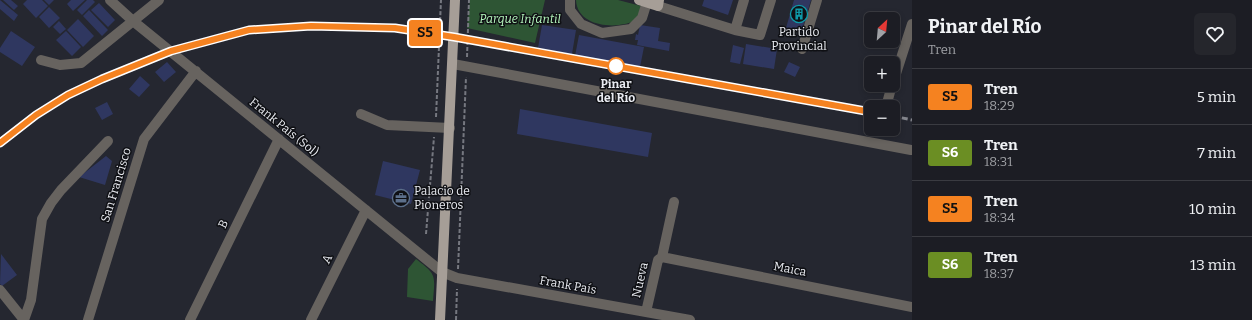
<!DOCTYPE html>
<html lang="es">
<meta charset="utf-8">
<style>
:root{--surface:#1c1d24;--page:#25262c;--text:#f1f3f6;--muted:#a0a2a6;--line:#3a3b41}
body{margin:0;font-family:Bitter,serif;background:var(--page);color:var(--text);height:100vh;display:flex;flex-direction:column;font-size:15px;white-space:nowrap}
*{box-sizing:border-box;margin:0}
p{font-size:13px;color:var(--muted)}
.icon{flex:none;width:22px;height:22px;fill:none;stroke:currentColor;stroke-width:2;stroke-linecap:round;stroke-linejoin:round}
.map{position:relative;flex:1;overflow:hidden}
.drawer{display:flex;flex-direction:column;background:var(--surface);width:340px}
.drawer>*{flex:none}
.badge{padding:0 8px;border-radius:3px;font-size:14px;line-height:26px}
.needle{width:26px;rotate:26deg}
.buttons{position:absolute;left:864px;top:12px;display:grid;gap:8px}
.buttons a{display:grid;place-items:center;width:36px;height:36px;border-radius:6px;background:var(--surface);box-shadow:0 2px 6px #0003,0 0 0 1px var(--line);font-size:20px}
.map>.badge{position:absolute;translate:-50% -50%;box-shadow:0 0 0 2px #fff}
.round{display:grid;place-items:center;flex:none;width:42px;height:42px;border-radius:6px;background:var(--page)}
.summary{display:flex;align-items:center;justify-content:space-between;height:68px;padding:0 16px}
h1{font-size:19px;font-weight:700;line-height:30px}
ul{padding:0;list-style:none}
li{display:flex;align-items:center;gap:12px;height:56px;padding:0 16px;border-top:1px solid var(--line)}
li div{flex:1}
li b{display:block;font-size:15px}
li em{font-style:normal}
li .badge{min-width:44px;font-weight:700;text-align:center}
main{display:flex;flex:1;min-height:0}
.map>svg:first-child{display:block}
.green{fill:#2e5534}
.building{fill:#2f3760}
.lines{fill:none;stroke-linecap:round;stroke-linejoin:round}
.path{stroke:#767880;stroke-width:2;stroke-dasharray:4 2;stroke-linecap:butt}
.minor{stroke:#67635f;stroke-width:10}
.major{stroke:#a69e97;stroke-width:10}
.rail{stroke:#85878e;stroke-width:3;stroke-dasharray:6 3;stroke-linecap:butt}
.line-casing{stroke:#fff;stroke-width:9}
.line{stroke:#f58220;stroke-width:6}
.stop-dot{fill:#fff;stroke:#f58220;stroke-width:2}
.labels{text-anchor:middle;stroke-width:3;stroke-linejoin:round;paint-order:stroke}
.park-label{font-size:12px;font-style:italic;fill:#b5f7bd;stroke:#0f1014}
.poi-label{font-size:12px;fill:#e9ebf1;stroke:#0f1014}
.stop-label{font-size:12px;font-weight:bold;fill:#e9ebf1;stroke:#0f1014}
.street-label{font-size:12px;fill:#e9ebf1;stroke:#0f1014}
</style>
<main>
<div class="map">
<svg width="912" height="320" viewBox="0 0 912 320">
<rect width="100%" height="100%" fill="#252730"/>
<path class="green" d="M470,0H545L535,43L467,28Z
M576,0H618L641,6C640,10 639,16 637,18C633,23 625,24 619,25C602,27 577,22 576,0Z
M416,259C437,275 435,275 433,301L407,297L408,269Z"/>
<path class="building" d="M0,0L18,15L14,21L0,9Z
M3,0H11L18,6L14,10Z
M27,0H42L48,6L36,18L23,4Z
M44,0H54L49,5Z
M71,0H85L73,11L67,4Z
M87,0H93L95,2L82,15L77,10Z
M704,0H733L728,15L702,6Z
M794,0H811L801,33L786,28Z
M99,3L115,20L108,27L91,10Z
M49,7L60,18L49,28L39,17Z
M89,10L108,30L102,36L83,16Z
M78,19L94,36L83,47L67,30Z
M59,21L66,29L60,34L53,27Z
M542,25L576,30L572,54L538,48Z
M640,25L660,28L658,41L670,43L669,51L637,45L638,40H635L636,34L638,35Z
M11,31L35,47L22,66L0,52V48Z
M66,31L81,47L72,56L56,40Z
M579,35L644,47L640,67L575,56Z
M746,44L777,49L774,69L743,64Z
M733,45L744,48L740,64L730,62Z
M167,62L176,72L164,82L155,72Z
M789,62L800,67L795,77L784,72Z
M140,76L150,85L139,97L129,89Z
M107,102L113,114L102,120L95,108Z
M520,109L652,133L648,157L517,134Z
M106,156L112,161L105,185L79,177Z
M383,161L420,170L411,204L375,195Z
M1,254L17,275L2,286L0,284Z"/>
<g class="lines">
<path class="path" d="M467,57L469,0
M436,117L441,0
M426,234L434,137
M458,269L466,77
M456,320L457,289"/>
<path class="minor" d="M110,0L133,21L442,272L457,278L690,320
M570,0V10L581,24L602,33L631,29L642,18L647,2
M658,6L735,30L760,35L771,0
M735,30L744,0
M802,49L817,0
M41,60L60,65L81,63L159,0
M453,64L911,150
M893,83L912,24
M887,103L892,85
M361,114L387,125L450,128
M662,257L912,307
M662,257L674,202
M0,290L24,320
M646,312L658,260L662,257
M24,320L31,300L42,219L51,203L61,190L108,141
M88,320L144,139L196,71
M190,320L279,139
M311,320L366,210"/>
<path class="major" d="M639,0L658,6L659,0
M440,320L455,0"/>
<path class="rail" d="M893,116L912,120
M0,143L35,115L68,95L102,79L171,51L249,30L311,26L395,28L454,37L871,112"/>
</g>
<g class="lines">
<g class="line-casing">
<path id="line" d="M0,143L36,115L68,95L102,79L171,51L249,30L311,26L395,28L454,37L871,112"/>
</g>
<use href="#line" class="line"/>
</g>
<defs>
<g id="building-ring" transform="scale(0.9)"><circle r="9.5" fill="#0f1014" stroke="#0f9aa8" stroke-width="1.5"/><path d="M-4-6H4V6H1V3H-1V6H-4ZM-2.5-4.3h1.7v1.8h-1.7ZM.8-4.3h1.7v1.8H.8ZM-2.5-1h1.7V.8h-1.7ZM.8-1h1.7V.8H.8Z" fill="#0f9aa8"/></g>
<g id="office-ring" transform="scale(0.9)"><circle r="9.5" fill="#0f1014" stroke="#5c6f8a" stroke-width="1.5"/><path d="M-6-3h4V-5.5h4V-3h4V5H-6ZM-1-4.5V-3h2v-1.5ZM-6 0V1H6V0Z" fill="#5c6f8a"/></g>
</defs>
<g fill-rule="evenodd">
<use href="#building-ring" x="799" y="14"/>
<use href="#office-ring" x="401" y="198"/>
</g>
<circle class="stop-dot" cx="616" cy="66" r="8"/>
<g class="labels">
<g class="park-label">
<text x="520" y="23">Parque Infantil</text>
</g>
<g class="poi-label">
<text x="799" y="36">Partido<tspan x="799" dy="14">Provincial</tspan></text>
<text x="414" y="195" text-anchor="start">Palacio de<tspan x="414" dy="14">Pioneros</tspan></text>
</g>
<g class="stop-label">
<text x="616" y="88">Pinar<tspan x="616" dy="14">del Río</tspan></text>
</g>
<g class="street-label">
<text transform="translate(284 127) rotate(39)" y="4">Frank País (Sol)</text>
<text transform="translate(116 185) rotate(-73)" y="4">San Francisco</text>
<text transform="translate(223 224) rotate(-64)" y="4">B</text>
<text transform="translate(327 259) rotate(-64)" y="4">A</text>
<text transform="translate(790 269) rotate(11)" y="4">Maica</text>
<text transform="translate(640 280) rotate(-77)" y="4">Nueva</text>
<text transform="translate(568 285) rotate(10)" y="4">Frank País</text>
</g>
</g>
</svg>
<div class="buttons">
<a><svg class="needle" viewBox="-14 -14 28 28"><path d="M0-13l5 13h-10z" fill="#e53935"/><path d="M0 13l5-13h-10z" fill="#a0a2a6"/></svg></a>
<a>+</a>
<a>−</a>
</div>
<b class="badge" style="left:425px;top:33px;background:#f58220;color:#111">S5</b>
</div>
<section class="drawer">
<div class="summary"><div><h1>Pinar del Río</h1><p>Tren</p></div><a class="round"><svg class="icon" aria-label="heart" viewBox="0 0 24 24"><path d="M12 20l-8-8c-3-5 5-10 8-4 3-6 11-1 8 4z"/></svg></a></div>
<ul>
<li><span class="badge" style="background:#f58220;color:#111">S5</span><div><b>Tren</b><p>18:29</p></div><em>5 min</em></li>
<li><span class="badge" style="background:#6b8e23;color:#fff">S6</span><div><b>Tren</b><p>18:31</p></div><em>7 min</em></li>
<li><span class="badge" style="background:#f58220;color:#111">S5</span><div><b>Tren</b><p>18:34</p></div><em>10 min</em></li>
<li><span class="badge" style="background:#6b8e23;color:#fff">S6</span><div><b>Tren</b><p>18:37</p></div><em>13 min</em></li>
</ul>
</section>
</main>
